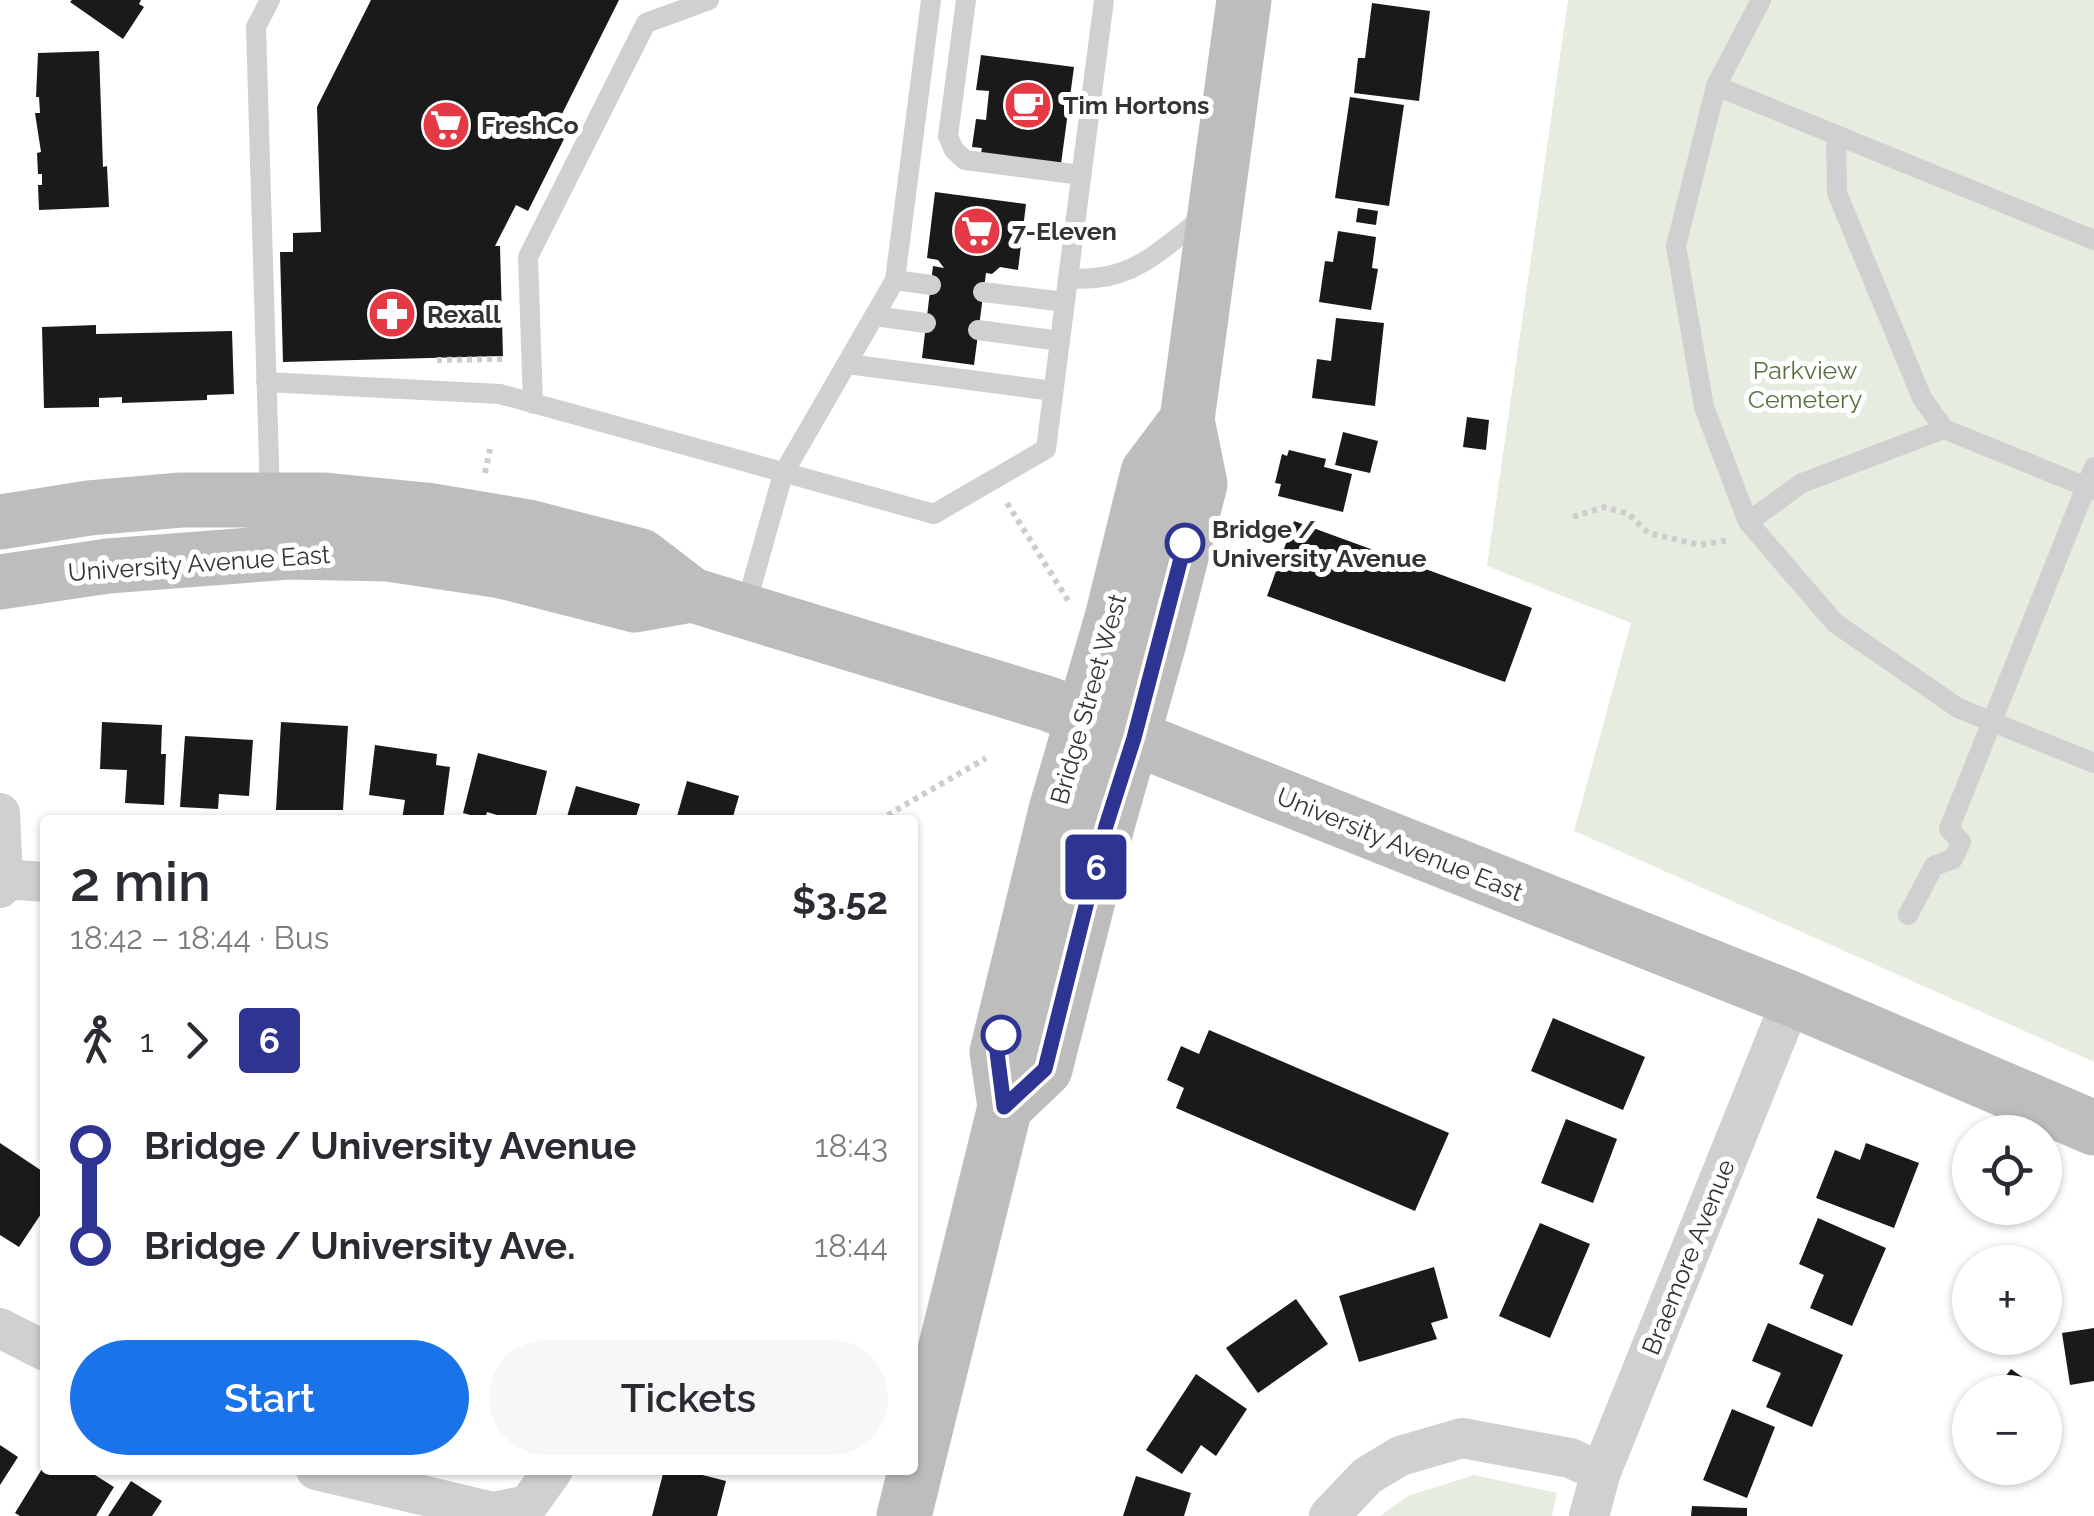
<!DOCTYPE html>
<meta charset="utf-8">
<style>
:root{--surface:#fff;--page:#f7f7f7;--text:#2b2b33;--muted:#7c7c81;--accent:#1a73e8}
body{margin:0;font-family:Raleway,sans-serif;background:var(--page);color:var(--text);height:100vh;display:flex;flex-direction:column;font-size:38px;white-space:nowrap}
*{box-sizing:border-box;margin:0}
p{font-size:32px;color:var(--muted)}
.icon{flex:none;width:55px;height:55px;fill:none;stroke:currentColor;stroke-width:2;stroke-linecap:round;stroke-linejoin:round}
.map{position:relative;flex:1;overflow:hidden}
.details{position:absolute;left:40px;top:815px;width:878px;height:660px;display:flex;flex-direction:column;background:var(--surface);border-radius:10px;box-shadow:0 2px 8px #0004}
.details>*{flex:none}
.badge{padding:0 20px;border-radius:8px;font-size:35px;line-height:65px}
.controls{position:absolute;left:1952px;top:1115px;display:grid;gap:20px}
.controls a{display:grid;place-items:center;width:110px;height:110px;border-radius:50%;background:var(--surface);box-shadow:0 2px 8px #0004;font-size:50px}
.map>.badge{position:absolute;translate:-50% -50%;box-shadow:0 0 0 5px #fff}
.legs{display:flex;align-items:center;gap:15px;height:110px;padding:0 30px;font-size:32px}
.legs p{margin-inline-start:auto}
.headline{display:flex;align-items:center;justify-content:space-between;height:170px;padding:0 30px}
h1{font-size:55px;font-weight:600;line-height:75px}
.button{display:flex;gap:20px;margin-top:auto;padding:20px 30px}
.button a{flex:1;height:115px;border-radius:60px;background:var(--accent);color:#fff;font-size:40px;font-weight:600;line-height:115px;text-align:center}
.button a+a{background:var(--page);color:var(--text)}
ul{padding:0 30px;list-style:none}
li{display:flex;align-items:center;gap:35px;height:100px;font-size:38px}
li i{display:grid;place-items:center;width:15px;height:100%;margin:0 12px;background:currentColor}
li i::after{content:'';width:25px;height:25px;margin:-12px;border:8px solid;border-radius:50%;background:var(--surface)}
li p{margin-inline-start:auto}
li:first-child i{background:linear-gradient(#0000 50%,currentColor 0)}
li:last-child i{background:linear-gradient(currentColor 50%,#0000 0)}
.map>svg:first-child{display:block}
.green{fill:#e6ecdf}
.building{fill:#1a1a1a}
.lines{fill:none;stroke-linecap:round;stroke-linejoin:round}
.path{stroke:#cdcdcd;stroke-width:6;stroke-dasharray:5 5;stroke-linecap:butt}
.lane{stroke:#d0d0d0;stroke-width:20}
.street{stroke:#d0d0d0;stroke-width:40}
.secondary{stroke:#bdbdbd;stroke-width:55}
.line-1-casing{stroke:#fff;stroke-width:22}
.line-1{stroke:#2e3491;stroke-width:15}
.stop-1-dot{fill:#fff;stroke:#2e3491;stroke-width:5}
.labels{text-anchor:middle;stroke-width:10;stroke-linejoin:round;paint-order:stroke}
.poi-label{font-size:25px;font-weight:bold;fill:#333;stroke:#fff;text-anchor:start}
.park-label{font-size:25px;fill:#56703f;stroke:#fff}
.stop-label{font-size:25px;font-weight:bold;fill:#333;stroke:#fff;text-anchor:start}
.street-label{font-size:25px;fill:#333;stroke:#fff}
</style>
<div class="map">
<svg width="2094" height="1516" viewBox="0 0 2094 1516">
<rect width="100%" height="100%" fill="#fff"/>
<path class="green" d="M1568,0H2094V1062L1574,831L1631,623L1487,566Z
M1474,1475L1557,1493L1552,1516H1380L1408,1496Z"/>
<path class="building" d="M72,0H141L139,4L144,7L123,39L70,2Z
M371,0H619L552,134L564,139L528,211L516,205L495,246H500L503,356L283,362L280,252H293V233L321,232L317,107Z
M1372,3L1430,11L1419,101L1354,93L1358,58H1365Z
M99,51L103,167L107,166L109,207L39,210L38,185H42V174H38L37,153L41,152L35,113H40L39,97H36L38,53Z
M981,55L1074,67L1061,164L981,153L982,148L972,147L976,119L986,120L989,91L976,90Z
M1350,97L1404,105L1389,206L1335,198Z
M935,192L1026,204L1018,270L1000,267L992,274L986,273L974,365L922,358L933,266L944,268L938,260L927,258Z
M1358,208L1378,211L1376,225L1356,222Z
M1338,231L1376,237L1372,268L1378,269L1371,310L1319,302L1325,261L1333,262Z
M1336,318L1384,323L1375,406L1312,398L1317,359L1331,361Z
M96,325V334L232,331L234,394L207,395V400L122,403V397L99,398V407L44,408L42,327Z
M1467,417L1489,420L1486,450L1463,447Z
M1343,432L1378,441L1370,473L1335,465Z
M1289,450L1326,459L1324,467L1352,474L1343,512L1278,496L1281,484L1275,483L1282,454L1287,456Z
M1294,521L1532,608L1505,682L1267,596Z
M102,722L162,725L161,754H166L164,805L125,803L127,770L100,769Z
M281,722L348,726L343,810H276Z
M185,736L253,740L249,796L219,794L218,809L180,807Z
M375,745L437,754L436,765L450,767L443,820H402L405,800L369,795Z
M478,753L547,771L535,820H496L497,815L487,812L485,819L463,813Z
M687,781L739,796L732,820H676Z
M576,786L640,804L635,820H566Z
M1553,1018L1645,1057L1623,1110L1531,1071Z
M1209,1030L1449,1133L1415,1211L1176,1108L1184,1088L1167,1080L1181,1046L1199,1054Z
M1566,1119L1617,1139L1593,1203L1541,1183Z
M0,1143L45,1173V1208L19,1247L0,1235Z
M1866,1143L1919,1163L1894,1228L1816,1198L1835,1150L1860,1160Z
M1818,1218L1886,1248L1852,1326L1810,1308L1824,1275L1799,1264Z
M1540,1223L1590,1244L1550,1338L1499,1316Z
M1434,1267L1448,1318L1431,1323L1437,1339L1359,1362L1339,1296Z
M1296,1299L1328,1344L1258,1393L1226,1348Z
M1768,1323L1843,1355L1812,1427L1766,1407L1781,1373L1752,1361Z
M2094,1328V1381L2070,1385L2062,1333Z
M2011,1369L2043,1392H1994Z
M1196,1374L1247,1409L1216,1456L1201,1445L1182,1474L1146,1450Z
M1732,1409L1775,1427L1747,1498L1703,1480Z
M0,1445L18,1457L0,1485Z
M45,1464V1470H87L114,1487L96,1516H20L15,1513Z
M664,1470H683L726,1481L717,1516H652Z
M1136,1476L1191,1493L1184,1516H1123Z
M131,1481L162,1501L152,1516H108Z
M1692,1506L1747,1508V1516H1691Z"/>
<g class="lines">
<path class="path" d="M437,360L505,359
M485,473L490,449
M1007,503L1069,602
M1573,517L1604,507L1629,514L1648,533L1700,545L1730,540
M879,820L986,758"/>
<path class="lane" d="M966,0L948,136L954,150L965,160L1081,175
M1761,0L1716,86L1676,246L1704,407L1748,522L1835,623L1958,708L2094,763
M1716,86L2094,240
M1836,136L1837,193L1922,398L1944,429
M1068,278C1131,284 1157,252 1204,217
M895,280L931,285
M983,292L1065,302
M874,316L926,323
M978,330L1060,341
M847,364L1053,391
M266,382L500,394L934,514L1046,449L1104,0
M533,404L528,257L646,23L709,0
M270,497L256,27L270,0
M1748,522L1802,483L1944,429L2094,490
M745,609L783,474L895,280L931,0
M1908,915L1934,866L1953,859L1961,842L1949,829L2094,467"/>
<path class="street" d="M0,813L3,879L0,888
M3,879L45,882
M0,1328L45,1351
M316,1470L493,1512L528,1505L553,1470
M1329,1516L1367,1476L1400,1456L1462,1438L1570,1458L1601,1472
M1589,1516L1601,1472L1792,999"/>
<path class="secondary" d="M0,522L89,508L181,500H325L426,510L528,527L641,556L692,595L1049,704L1792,999L2094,1128
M0,582L108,566L289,552L388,554L502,571L635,605L692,595
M1005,1107L1045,1069L1107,826L1160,639L1200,484L1187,420L1244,0
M904,1516L1005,1107L997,1052L1056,810L1112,618L1148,472L1187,420"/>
</g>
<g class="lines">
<g class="line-1-casing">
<path id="line-1" d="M1001,1035L997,1052L1004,1107L1045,1069L1106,826L1134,738L1185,543"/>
</g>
<use href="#line-1" class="line-1"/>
</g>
<defs>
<g id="cafe-disc" transform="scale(2.5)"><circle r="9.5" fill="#e63946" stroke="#fff"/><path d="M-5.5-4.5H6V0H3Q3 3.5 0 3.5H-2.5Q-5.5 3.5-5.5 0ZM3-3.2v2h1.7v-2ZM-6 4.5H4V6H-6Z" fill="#fff"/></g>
<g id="supermarket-disc" transform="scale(2.5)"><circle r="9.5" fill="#e63946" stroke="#fff"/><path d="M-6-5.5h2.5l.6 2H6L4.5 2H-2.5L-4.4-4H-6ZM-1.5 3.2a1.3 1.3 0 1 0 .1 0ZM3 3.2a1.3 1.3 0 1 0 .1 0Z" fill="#fff"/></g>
<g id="pharmacy-disc" transform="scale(2.5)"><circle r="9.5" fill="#e63946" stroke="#fff"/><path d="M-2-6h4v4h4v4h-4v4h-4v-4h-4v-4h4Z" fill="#fff"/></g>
</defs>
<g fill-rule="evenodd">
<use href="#cafe-disc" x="1028" y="105"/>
<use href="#supermarket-disc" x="446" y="125"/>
<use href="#supermarket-disc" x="977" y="231"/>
<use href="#pharmacy-disc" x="392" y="314"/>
</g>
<g class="stop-1-dot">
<circle cx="1185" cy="543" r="18"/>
<circle cx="1001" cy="1035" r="18"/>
</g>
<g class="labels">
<g class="poi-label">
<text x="1063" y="114">Tim Hortons</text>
<text x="481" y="134">FreshCo</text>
<text x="1012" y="240">7-Eleven</text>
<text x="427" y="323">Rexall</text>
</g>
<g class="park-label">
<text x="1805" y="379">Parkview<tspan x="1805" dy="29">Cemetery</tspan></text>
</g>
<g class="stop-label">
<text x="1212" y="538">Bridge /<tspan x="1212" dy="29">University Avenue</tspan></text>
</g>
<g class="street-label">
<text transform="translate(199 563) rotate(-4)" y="9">University Avenue East</text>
<text transform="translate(1088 699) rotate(-74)" y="9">Bridge Street West</text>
<text transform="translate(1400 844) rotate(22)" y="9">University Avenue East</text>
<text transform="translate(1688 1257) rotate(-68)" y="9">Braemore Avenue</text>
</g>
</g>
</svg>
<div class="controls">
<a><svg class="icon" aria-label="locate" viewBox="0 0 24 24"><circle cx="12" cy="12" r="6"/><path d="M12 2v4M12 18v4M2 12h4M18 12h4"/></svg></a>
<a>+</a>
<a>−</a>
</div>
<b class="badge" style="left:1096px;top:867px;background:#2e3491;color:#fff">6</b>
<section class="details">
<div class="headline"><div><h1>2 min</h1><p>18:42 – 18:44 · Bus</p></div><b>$3.52</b></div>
<div class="legs"><svg class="icon" aria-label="walk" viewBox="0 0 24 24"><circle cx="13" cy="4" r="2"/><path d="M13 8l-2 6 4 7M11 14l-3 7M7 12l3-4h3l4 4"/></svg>1<svg class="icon" aria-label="forward" viewBox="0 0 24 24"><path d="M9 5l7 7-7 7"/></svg><b class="badge" style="background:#2e3491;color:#fff">6</b></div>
<ul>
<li><i style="color:#2e3491"></i><b>Bridge / University Avenue</b><p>18:43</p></li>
<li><i style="color:#2e3491"></i><b>Bridge / University Ave.</b><p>18:44</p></li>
</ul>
<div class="button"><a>Start</a><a>Tickets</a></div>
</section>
</div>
